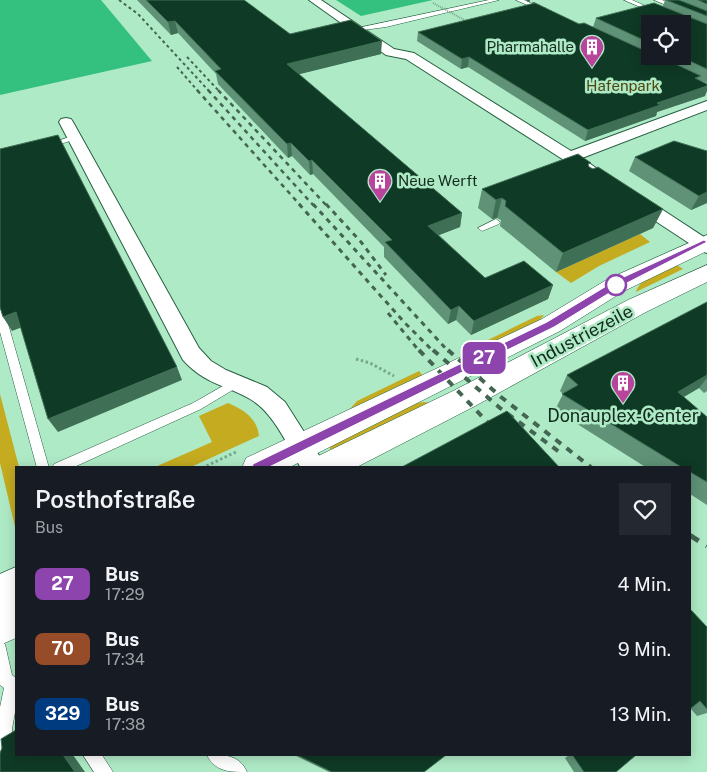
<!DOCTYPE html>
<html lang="de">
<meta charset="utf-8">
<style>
:root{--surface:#171b24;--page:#242831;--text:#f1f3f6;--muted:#9ea1a6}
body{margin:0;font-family:"Public Sans",sans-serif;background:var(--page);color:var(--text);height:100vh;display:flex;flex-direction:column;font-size:19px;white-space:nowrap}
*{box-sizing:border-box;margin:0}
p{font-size:16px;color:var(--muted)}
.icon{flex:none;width:28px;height:28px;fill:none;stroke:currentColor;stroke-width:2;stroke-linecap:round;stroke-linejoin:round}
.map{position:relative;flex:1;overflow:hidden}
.details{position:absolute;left:15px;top:466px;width:676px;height:290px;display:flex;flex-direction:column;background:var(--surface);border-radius:0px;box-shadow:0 2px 12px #0003}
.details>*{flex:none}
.badge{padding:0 10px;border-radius:8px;font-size:18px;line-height:32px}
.fabs{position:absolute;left:641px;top:15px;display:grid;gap:10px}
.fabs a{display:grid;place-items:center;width:50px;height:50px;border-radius:0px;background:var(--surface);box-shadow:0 2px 12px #0003;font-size:25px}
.map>.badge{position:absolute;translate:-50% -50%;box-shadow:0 0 0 2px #fff}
.round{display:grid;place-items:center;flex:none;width:52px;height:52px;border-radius:0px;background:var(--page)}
.summary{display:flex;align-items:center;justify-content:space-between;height:85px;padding:0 20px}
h1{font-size:24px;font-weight:600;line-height:38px}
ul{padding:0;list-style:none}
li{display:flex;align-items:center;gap:15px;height:65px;padding:0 20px}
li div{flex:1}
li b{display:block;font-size:19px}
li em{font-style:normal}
li .badge{min-width:55px;font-weight:700;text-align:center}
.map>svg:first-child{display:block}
.green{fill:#c4ab20}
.water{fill:#34c180}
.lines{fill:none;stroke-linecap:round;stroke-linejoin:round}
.lane-casing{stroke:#276042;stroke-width:1}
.street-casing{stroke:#276042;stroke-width:2}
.secondary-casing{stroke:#276042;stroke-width:1}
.path{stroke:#78a78b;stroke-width:3;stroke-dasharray:2.5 2.5;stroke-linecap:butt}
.lane{fill:#fff;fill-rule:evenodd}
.street{fill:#fff;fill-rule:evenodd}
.secondary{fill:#fff;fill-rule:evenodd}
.rail-far4{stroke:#436551;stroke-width:2;stroke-dasharray:3 3;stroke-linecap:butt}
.rail-far3{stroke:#436551;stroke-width:2.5;stroke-dasharray:4.5 4.5;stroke-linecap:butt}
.rail-far2{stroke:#436551;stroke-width:3;stroke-dasharray:5 5;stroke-linecap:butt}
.rail-far1{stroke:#436551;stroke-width:4;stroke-dasharray:7 7;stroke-linecap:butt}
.rail{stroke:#436551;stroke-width:5;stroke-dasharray:9 9;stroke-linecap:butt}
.path-bridge{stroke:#78a78b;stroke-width:2;stroke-dasharray:1 1;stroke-linecap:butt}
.wall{fill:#5f9276;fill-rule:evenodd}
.shaded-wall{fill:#3f6f55}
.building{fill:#0f3a25;stroke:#3f6f55}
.line{fill:#8e44ad;stroke:#fff}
.stop-dot{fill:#fff;stroke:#8e44ad;stroke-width:2.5}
.labels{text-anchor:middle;stroke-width:5;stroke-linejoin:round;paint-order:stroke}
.far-poi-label{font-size:15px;fill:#132b1e;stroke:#afeac6;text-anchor:end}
.far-park-label{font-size:15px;fill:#50460f;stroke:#afeac6}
.street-label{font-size:18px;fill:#132b1e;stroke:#afeac6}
.poi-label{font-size:18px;fill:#132b1e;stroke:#afeac6}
</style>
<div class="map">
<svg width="707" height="772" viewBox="0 0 707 772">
<rect width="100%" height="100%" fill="#afeac6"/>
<path class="green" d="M640,234L650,242L599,266L571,283L556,272Z
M677,265L683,269L636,292C639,278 665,271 677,265Z
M544,315L540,320L467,356L463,352L537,316Z
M419,371L423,376L349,410L357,401Z
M0,394L19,467L16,468V531L0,463Z
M424,402L430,403L333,452L330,449V446L415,403Z
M228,403C244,410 257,418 259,436L191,467H155L212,442L199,416Z"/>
<path class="water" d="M0,0H101L152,61L0,95Z
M336,0H433L361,16Z"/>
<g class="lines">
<g class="lane-casing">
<path id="lane" d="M489,0H499L386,27L356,31L353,29Z
M516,0H524L546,10L541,11Z
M624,0H632L659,12L654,13Z
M654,0H662L681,8L676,9Z
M72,136L79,138L48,148L44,146Z
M496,219L500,222L499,224L482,231L478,228Z
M0,309L5,313L49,468H37L0,332Z
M237,378L241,379L243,382L241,385L201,409L72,468H52L54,464L193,403Z
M0,641L5,644L12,675L16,678V707L12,729L15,751L13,757L7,759L1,757L0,755V707L4,688L0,685Z
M83,755H102L113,772H94Z
M207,755C224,755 239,754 247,772C230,772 215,772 207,755Z"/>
</g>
<g class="street-casing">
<path id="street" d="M309,0H321L394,49L414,53L571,151L707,101V110L582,158L603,173L601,176H589L406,59L386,55Z
M66,118L71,119L73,122L199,348L211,361L226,370L267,387L285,402L327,468H301C287,445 274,413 250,399C224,384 206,385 183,360L59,122L61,119Z
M634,194L640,195L707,239V253L701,251L628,203L626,199L628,195Z"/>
</g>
<g class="secondary-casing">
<path id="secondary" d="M707,235V251L624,291L560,331L288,468H242L246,458L542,319L608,279Z
M707,265V282L646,312L475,406L355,468H310L314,458L455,390L628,300Z
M16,567V638L0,645V574Z"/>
</g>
<path class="path" d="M356,359L370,363L394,376
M202,468L236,452"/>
<use href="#lane" class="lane"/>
<use href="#street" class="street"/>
<use href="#secondary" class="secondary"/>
<path class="rail-far4" d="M119,0L138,14L209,91
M527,0L546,9
M187,57L219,91
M177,67L198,91"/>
<path class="rail-far3" d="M197,90L301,206
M208,90L314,206
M218,90L327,206"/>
<path class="rail-far2" d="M299,204L404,322L434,352
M313,204L449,352
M326,204L361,242L386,275
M388,313L420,352"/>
<path class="rail-far1" d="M419,350L492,427
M433,350L500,408L562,454
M448,350L501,397L592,468
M690,535L693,537"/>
<path class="rail" d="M691,536L707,546"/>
<path class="path-bridge" d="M433,3L468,22"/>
</g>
<path class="wall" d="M137,0H244L290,34L381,54L299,74L462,213L460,227L439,235L485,278L553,285L548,299L471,335L456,320L448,324L384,257V247L313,174L310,175L292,156L288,158L218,84L216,74L178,33L171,35Z
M665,0H679L681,1L682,0H707V83L699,80L705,96L657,112L656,116L585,141L468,67L461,69L417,41L418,32L579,24L593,27L596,18L663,6ZM650,24L682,56H650Z
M707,151V203L691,210L629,171L635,157Z
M589,167L663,209L653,228L556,272L500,226L501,220L497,218L492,219L478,208L482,189Z
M707,302V391L704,393L699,388L684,397L707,417V505L690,494V468H647L555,410L563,394L560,391L567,375Z
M707,627V713L697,716L691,709Z
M294,755H446L424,772H329Z
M569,755H636L616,772H574L565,758Z"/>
<path class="shaded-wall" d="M175,21L178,33L171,35L168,22Z
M382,41L381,54L288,77L287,64Z
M469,57L468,67L461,69L462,59Z
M707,86V91L705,96L657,112L656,116L585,141L588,130L657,103Z
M291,143L292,156L288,158L287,144Z
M312,160L313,174L310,175L309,161Z
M707,192V203L691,210L699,196Z
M502,198L497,218L492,219L496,200Z
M663,209L653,228L556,272L563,253Z
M462,213L460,227L426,240L428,226Z
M553,285L548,299L471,335L474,321Z
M459,306L456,320L448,324L451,310Z
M16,312L25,326L12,331L3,317Z
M177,367L182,380L58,432L48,419Z
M707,375V378L699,388L666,407L678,392Z
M63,755H73L85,772H75Z"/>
<path class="building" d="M146,0H244L290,34L351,20L382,41L287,64L462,213L428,226L485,278L524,261L553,285L474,321L459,306L451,310L385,242L392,240L312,160L309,161L291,143L287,144L215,71L221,69L175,21L168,22Z
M666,0H679L707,11V16Z
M698,0H707V4Z
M535,3L579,24L584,23L650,53V56H658L701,76L695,78L707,84V86L657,103L660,105L588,130L469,57L462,59L418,32Z
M654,3L707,24V69L679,56H682V24H650V43L596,18Z
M58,135L177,367L48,419L16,312L3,317L0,307V149Z
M674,141L707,151V192L699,196L635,157Z
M578,154L591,163L588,164L589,167L593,169L598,167L663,209L563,253L505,206L506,201L502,198L496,200L482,189Z
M707,302V375L678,392L707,417V482L690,472V468H683L562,394L578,385L567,375Z
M507,411L560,468H400Z
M690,609L707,627V709L700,701L690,709Z
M16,730V755H63L75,772H0V753L2,748L1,739Z
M297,755H446L424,772H332Z
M574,755H636L616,772H584L573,756Z"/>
<path class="line" d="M704,240L707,242L619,287L554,327L261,471H253L252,468L253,464L547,322L613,282Z"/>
<defs>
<g id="building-pin" transform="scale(1.25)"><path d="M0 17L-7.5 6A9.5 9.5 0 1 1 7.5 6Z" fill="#b8449c" stroke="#afeac6"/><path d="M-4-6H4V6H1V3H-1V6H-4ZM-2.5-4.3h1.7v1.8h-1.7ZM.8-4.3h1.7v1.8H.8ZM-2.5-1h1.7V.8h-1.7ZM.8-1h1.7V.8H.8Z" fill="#fff"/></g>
</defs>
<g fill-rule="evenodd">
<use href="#building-pin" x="592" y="47"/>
<use href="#building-pin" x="380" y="181"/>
<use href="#building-pin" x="623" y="383"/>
</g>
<circle class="stop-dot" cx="616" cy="285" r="10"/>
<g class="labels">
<g class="far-poi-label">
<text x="574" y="52">Pharmahalle</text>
<text x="398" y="186" text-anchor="start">Neue Werft</text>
</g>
<g class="far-park-label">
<text x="623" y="91">Hafenpark</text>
</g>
<g class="street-label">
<text transform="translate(582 336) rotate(-28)" y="6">Industriezeile</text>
</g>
<g class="poi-label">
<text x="623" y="422">Donauplex-Center</text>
</g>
</g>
</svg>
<div class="fabs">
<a><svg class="icon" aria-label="locate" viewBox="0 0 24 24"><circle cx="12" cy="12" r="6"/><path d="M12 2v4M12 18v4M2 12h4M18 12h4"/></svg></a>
</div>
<b class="badge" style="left:484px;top:358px;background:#8e44ad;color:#fff">27</b>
<section class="details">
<div class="summary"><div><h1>Posthofstraße</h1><p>Bus</p></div><a class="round"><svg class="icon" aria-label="heart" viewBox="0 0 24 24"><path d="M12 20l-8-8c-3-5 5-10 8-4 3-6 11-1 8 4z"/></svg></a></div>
<ul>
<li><span class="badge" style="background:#8e44ad;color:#fff">27</span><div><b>Bus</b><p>17:29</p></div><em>4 Min.</em></li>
<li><span class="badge" style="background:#964c29;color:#fff">70</span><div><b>Bus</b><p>17:34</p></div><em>9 Min.</em></li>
<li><span class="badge" style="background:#003b80;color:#fff">329</span><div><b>Bus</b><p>17:38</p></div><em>13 Min.</em></li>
</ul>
</section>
</div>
